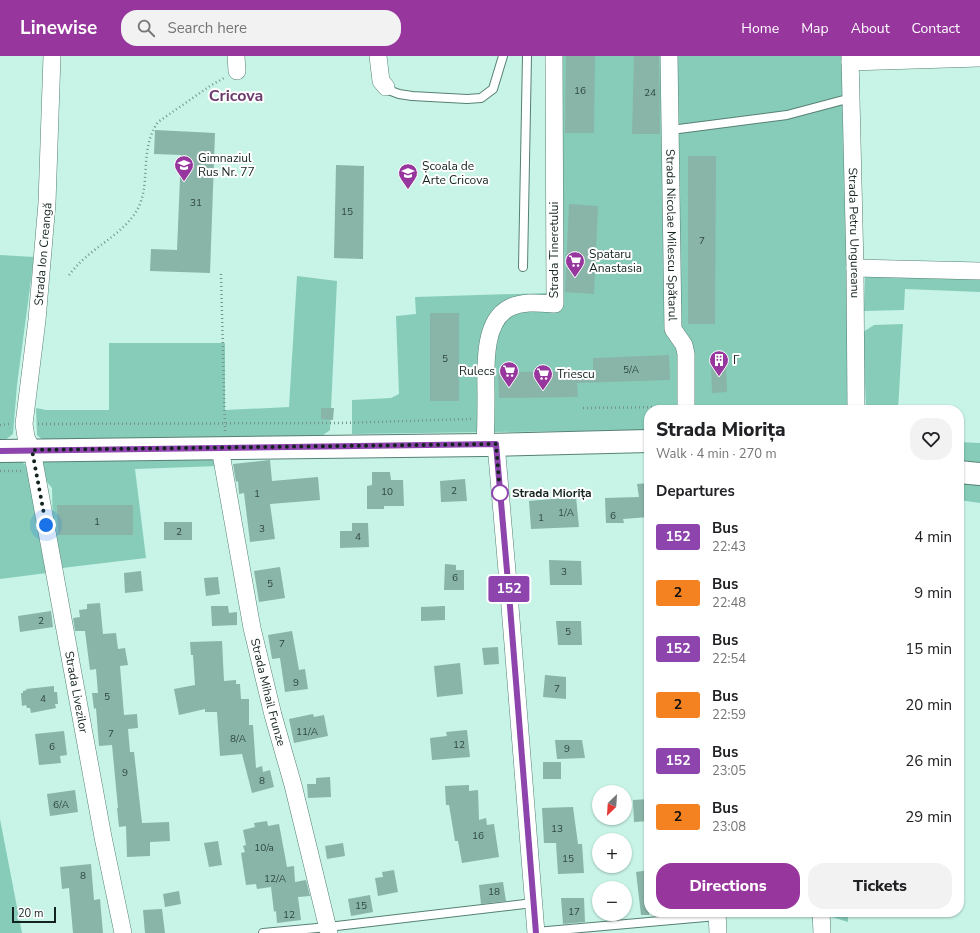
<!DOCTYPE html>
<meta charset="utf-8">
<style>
:root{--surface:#fff;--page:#f2f2f2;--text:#202124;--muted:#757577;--accent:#97369d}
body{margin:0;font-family:"Nunito Sans",sans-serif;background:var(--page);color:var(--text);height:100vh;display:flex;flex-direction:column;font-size:15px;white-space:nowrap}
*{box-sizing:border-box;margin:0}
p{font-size:13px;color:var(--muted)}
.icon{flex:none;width:22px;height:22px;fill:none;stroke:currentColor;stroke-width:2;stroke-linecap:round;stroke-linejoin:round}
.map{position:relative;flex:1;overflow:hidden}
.sheet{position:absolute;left:644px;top:349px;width:320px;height:512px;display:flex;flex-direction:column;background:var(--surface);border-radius:16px;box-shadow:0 1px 3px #0004}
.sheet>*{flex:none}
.badge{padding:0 8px;border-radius:3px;font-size:14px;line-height:26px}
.needle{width:26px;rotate:205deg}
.controls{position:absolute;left:592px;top:729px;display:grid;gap:8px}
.controls a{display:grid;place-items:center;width:40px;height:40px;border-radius:50%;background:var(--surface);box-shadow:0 1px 3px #0004;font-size:20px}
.scale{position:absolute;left:12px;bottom:10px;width:44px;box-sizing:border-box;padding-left:4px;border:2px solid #13241f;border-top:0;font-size:11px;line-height:14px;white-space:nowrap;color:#13241f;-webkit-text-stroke:3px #fff;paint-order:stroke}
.you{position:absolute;width:20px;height:20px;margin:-10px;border:3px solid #fff;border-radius:50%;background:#1a73e8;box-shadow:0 0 0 6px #1a73e833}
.map>.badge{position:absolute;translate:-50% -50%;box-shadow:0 0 0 2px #fff}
h2{padding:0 12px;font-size:15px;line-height:36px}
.round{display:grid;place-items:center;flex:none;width:42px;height:42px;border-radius:16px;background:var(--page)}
.overview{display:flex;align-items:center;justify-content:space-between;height:68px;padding:0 12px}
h1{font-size:19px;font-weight:800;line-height:30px}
.action{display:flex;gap:8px;margin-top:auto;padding:8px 12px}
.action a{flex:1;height:46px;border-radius:16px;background:var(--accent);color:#fff;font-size:16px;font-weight:800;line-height:46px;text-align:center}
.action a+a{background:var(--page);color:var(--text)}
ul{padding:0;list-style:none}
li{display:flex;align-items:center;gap:12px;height:56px;padding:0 12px}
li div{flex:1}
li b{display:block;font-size:15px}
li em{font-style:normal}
li .badge{min-width:44px;font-weight:700;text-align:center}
header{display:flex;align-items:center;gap:24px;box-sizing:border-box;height:56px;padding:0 20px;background:var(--accent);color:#fff}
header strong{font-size:19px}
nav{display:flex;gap:22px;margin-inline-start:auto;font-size:14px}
.search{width:280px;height:36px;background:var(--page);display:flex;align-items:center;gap:10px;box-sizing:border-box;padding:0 14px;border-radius:16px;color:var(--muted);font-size:15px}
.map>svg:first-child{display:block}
.green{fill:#87ccb9}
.building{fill:#89b4a8}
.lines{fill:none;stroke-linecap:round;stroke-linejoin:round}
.lane-casing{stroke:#568074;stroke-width:10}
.street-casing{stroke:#568074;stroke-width:18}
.secondary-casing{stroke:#568074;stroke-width:24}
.path{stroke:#75958c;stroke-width:2.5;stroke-dasharray:1 3;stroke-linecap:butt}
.lane{stroke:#fff;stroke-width:8}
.street{stroke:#fff;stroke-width:17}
.secondary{stroke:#fff;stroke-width:22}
.line-casing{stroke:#fff;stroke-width:9}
.line{stroke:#8e44ad;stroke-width:6}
.walk{stroke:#13241f;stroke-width:4;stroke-dasharray:0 7.2}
.stop-dot{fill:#fff;stroke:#8e44ad;stroke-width:2}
.labels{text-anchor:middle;stroke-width:4;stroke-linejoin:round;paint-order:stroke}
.number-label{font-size:10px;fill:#304841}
.poi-label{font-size:12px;fill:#13241f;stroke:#fff;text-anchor:start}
.street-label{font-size:12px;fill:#13241f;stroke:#fff}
.stop-label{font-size:12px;font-weight:bold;fill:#13241f;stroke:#fff;text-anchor:start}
.district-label{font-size:16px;font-weight:bold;fill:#6a3a6d;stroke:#fff}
</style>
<header>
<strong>Linewise</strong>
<div class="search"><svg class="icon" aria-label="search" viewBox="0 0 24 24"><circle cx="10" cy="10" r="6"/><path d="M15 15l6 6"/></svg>Search here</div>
<nav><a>Home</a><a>Map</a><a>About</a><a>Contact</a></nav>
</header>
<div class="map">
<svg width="980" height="877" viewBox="0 0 980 877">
<rect width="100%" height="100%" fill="#c7f4e7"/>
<path class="green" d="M549,0H842L848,276L849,354H649V374L352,378V344L391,342L399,338L396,260L416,258L415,241L546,237Z
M0,199L34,201L17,329L13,378L4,385H0Z
M297,220L337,225L330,374L322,380L43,384L37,379L36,352L46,354H109V287H225V354L289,351Z
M865,220L980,221V236L905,233L904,254L864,255Z
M903,268L898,354H866L863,276L874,269Z
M959,386L980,387V410L959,408Z
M212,401L219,410L135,413L146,502L62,512L53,477L52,432L42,420L41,406Z
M0,406H22L27,410L47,517L0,523Z
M959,426L980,428V447L959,444Z
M0,763L22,877H0Z
M830,856H848V866L832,861Z"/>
<path class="building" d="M566,0H595L594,77H565Z
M634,0H659L660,78H632Z
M155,74L215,77L210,217L150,215L151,193L177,194L181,99L154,98Z
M688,100H716L715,268H688Z
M336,109L364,110L363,203L334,202Z
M569,148L598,150L594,238L565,236Z
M430,257H459V345H430Z
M669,299L670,324L577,327L578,341L499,342L498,316L593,315V302Z
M726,306L727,336L712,337L711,307Z
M321,352H334L333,364L321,363Z
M270,404L272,425L318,421L320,444L270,448L275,483L250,486L244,437L239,438L238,425L236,426L233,408Z
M372,416H390L391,424H403L404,450H384V453H367V430L372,429Z
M465,423L467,445L441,446L440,425Z
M649,427V461L623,463L624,467H606L605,442L639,441L637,428Z
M576,441L579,471L531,473L529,445Z
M57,449H133V479H58Z
M164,466H192V484H164Z
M352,467H368L369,491L340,492V475H352Z
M549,504L581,505L582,529H550Z
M445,508L456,509V514H464V534H444Z
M280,511L285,542L259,546L254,515Z
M141,515L143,535L125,537L124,517Z
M218,521L220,538L206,540L204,522Z
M100,547L103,578L116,577L118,593L125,592L128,609L120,610L124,659L137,658L138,672L128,673L130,696H134L142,767L169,766L170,785L150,786V800L127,801L126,770L119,771L117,752H118L112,689L99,690L96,652L94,653L92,637H98L96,613L90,614L85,575H75L73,562L80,561L79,554L87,553V548Z
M211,550H228L229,557L237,556V569L212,570Z
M445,550V564L421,565V551Z
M51,555L53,571L20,576L18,560Z
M556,565H581L582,589H558Z
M292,575L299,614L305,613L308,633L285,636L280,602L272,603L268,579Z
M222,585L224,625L236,624V628H240L241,643H249V669H253L256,712L262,710L263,716L270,714L274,731L252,737L242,698L220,700L217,656H205V653L179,659L174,633L195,629L193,599H191L190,586Z
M498,591L499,608L484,609L482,592Z
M460,607L463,638L437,641L434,610Z
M545,619L566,621V643L543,641Z
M54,630V636H57L58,648H55L56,652L31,657L30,652H27L26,649L22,650L21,637H23V635L27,634L26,633Z
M313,658L314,661L324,659L328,680L294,687L289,663Z
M467,674L470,701L432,704L430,682L447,680L446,676Z
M64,675L67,699L60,700L61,707L39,709L35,678Z
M555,684H582L585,702L557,703Z
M543,706H561V723H543Z
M330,721L331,741L308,742L307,728H316V722Z
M469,729V735L478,734L479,764L486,762L487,769L494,768L499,801L462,807L458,785H455L449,749H446L445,730Z
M75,734L78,756L50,760L47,738Z
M649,743V765L634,766L633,744Z
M573,751L578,788H582L584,817L558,818L556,787H544L542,752Z
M267,765L268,770L279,768L287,811L294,810L295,826L306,824L310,840L298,841L301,864L277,867L276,855L274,856L271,831L257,833L256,828L246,829L241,797L245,796L243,790L246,789L243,774L255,771L254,767Z
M218,785L222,809L209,811L204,787Z
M343,787L345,800L327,803L325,790Z
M91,808L94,844L100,843L103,877H73L69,832L62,833L60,811Z
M394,814L398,836L378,840L375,822L383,821L382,816Z
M649,814V859H641L636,816Z
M503,826L506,845L481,848L479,829Z
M179,835L181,848L165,851L163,838Z
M370,839L373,856L351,860L348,843Z
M561,842H584L585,866L563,868Z
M162,853L165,877H145L143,854Z"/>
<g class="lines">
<g class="lane-casing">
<path id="lane" d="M386,31L391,35L399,38L412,40L467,43L481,42L493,33L503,0
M671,74L787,59L851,42
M523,211L527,0
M536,876L717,860
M263,877L328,871L533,847"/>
</g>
<g class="street-casing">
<g id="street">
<path id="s1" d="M52,0L47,147L37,264L24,368L26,381L32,394L103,781L123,877"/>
<path d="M236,0L237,15"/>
<path d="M378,0L381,25L386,31"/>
<path id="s2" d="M669,0L673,273L684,289L686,298V354"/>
<path id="s3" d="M850,0L855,212L856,354"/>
<path d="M850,6L980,2"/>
<path d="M855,212L980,215"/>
<path d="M496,388L509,538L536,877"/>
<path d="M485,389C486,372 486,356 486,340C486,314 482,266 509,252C523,245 540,247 555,248L554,0"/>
<path id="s4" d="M220,392L252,572L273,659L293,729L329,877"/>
<path d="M717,856L718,877"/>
<path d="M821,856L822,877"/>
</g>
</g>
<g class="secondary-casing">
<path id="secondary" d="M0,395L485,389L649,385
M959,416L980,418"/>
</g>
<path class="path" d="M221,218L225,375
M69,219C74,213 79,207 86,201C104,185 130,172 140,148C150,122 140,92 158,66L210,30L224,22
M583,352L671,351
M38,368L342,367L471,363
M0,369L9,368
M0,415H21"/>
<use href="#lane" class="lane"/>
<use href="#street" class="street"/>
<use href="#secondary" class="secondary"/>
</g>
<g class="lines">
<g class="line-casing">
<path id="line" d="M0,395L496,388L509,538L536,877"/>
</g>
<use href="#line" class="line"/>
<path class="walk" d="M46,469L32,394L496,388L500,437"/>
</g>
<defs>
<g id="school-pin" transform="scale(1)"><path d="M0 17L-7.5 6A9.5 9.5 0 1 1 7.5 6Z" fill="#97369d" stroke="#fff"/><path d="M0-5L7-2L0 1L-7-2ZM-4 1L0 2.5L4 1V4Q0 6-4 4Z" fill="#fff"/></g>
<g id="supermarket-pin" transform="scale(1)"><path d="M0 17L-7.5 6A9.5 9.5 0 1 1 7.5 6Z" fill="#97369d" stroke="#fff"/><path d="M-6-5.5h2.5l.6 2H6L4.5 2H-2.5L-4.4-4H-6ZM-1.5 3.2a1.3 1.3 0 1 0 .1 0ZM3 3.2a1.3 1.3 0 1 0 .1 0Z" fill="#fff"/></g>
<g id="building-pin" transform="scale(1)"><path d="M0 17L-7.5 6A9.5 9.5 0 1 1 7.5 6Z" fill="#97369d" stroke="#fff"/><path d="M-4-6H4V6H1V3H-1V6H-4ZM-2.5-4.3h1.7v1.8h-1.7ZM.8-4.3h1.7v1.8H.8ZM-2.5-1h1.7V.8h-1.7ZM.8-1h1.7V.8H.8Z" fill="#fff"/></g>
</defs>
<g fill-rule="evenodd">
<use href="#school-pin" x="184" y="109"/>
<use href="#school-pin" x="408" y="117"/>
<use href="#supermarket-pin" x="575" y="205"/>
<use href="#building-pin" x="719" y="304"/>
<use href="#supermarket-pin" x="509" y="315"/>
<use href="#supermarket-pin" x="543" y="318"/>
</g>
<circle class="stop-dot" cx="500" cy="437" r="8"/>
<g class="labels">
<g class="number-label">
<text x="580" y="38">16</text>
<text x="650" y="40">24</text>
<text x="196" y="150">31</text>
<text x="347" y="159">15</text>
<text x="702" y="188">7</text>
<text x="445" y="306">5</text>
<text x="631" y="317">5/A</text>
<text x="454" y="438">2</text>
<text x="387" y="439">10</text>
<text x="257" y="441">1</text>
<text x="566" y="460">1/A</text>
<text x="613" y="463">6</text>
<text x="541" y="465">1</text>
<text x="97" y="469">1</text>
<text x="262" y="476">3</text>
<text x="179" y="479">2</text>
<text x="358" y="484">4</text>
<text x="564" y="519">3</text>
<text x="455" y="525">6</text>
<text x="270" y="531">5</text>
<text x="41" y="568">2</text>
<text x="568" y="579">5</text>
<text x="282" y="591">7</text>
<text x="296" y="630">9</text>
<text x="557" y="636">7</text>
<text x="107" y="644">5</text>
<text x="43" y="646">4</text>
<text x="307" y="679">11/А</text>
<text x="111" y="681">7</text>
<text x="238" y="686">8/A</text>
<text x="459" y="692">12</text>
<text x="52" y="694">6</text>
<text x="567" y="696">9</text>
<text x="125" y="720">9</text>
<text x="262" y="728">8</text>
<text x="61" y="752">6/A</text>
<text x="557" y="776">13</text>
<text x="478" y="783">16</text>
<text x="264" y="795">10/a</text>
<text x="568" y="806">15</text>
<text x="83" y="823">8</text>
<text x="275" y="826">12/A</text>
<text x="494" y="839">18</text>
<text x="361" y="853">15</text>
<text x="574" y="859">17</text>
<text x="289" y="862">12</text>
</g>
<g class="poi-label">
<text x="198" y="106">Gimnaziul<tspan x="198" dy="14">Rus Nr. 77</tspan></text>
<text x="422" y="114">Școala de<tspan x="422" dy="14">Arte Cricova</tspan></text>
<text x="589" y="202">Spataru<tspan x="589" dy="14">Anastasia</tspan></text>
<text x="733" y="308">Г</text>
<text x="495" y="319" text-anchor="end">Rulecs</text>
<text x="557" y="322">Triescu</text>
</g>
<g class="street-label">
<text dy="4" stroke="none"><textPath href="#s3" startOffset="177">Strada Petru Ungureanu</textPath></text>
<text dy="4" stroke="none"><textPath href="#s2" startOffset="179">Strada Nicolae Milescu Spătarul</textPath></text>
<text transform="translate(554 194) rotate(-90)" y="4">Strada Tineretului</text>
<text transform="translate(43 198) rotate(-85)" y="4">Strada Ion Creangă</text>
<text dy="4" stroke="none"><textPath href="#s1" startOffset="643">Strada Livezilor</textPath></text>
<text dy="4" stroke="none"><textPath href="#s4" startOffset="249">Strada Mihail Frunze</textPath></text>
</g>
<g class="stop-label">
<text x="512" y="441">Strada Miorița</text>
</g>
<g class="district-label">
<text x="236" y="45">Cricova</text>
</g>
</g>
</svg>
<div class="controls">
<a><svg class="needle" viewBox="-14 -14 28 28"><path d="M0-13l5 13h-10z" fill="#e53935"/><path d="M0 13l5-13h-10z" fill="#757577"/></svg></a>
<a>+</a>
<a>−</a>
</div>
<div class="scale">20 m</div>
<div class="you" style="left:46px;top:469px"></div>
<b class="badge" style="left:509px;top:533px;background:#8e44ad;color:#fff">152</b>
<section class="sheet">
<div class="overview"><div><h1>Strada Miorița</h1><p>Walk · 4 min · 270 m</p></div><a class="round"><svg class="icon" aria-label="heart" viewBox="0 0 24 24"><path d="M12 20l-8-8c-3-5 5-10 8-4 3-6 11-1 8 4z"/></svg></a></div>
<h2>Departures</h2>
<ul>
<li><span class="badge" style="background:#8e44ad;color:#fff">152</span><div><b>Bus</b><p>22:43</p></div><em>4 min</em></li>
<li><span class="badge" style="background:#f58220;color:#111">2</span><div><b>Bus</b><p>22:48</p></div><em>9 min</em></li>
<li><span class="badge" style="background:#8e44ad;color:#fff">152</span><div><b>Bus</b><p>22:54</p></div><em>15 min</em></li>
<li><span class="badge" style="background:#f58220;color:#111">2</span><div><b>Bus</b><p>22:59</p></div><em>20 min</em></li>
<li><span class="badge" style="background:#8e44ad;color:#fff">152</span><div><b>Bus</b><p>23:05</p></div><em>26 min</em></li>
<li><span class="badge" style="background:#f58220;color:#111">2</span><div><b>Bus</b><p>23:08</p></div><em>29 min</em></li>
</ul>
<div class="action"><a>Directions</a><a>Tickets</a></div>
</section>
</div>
